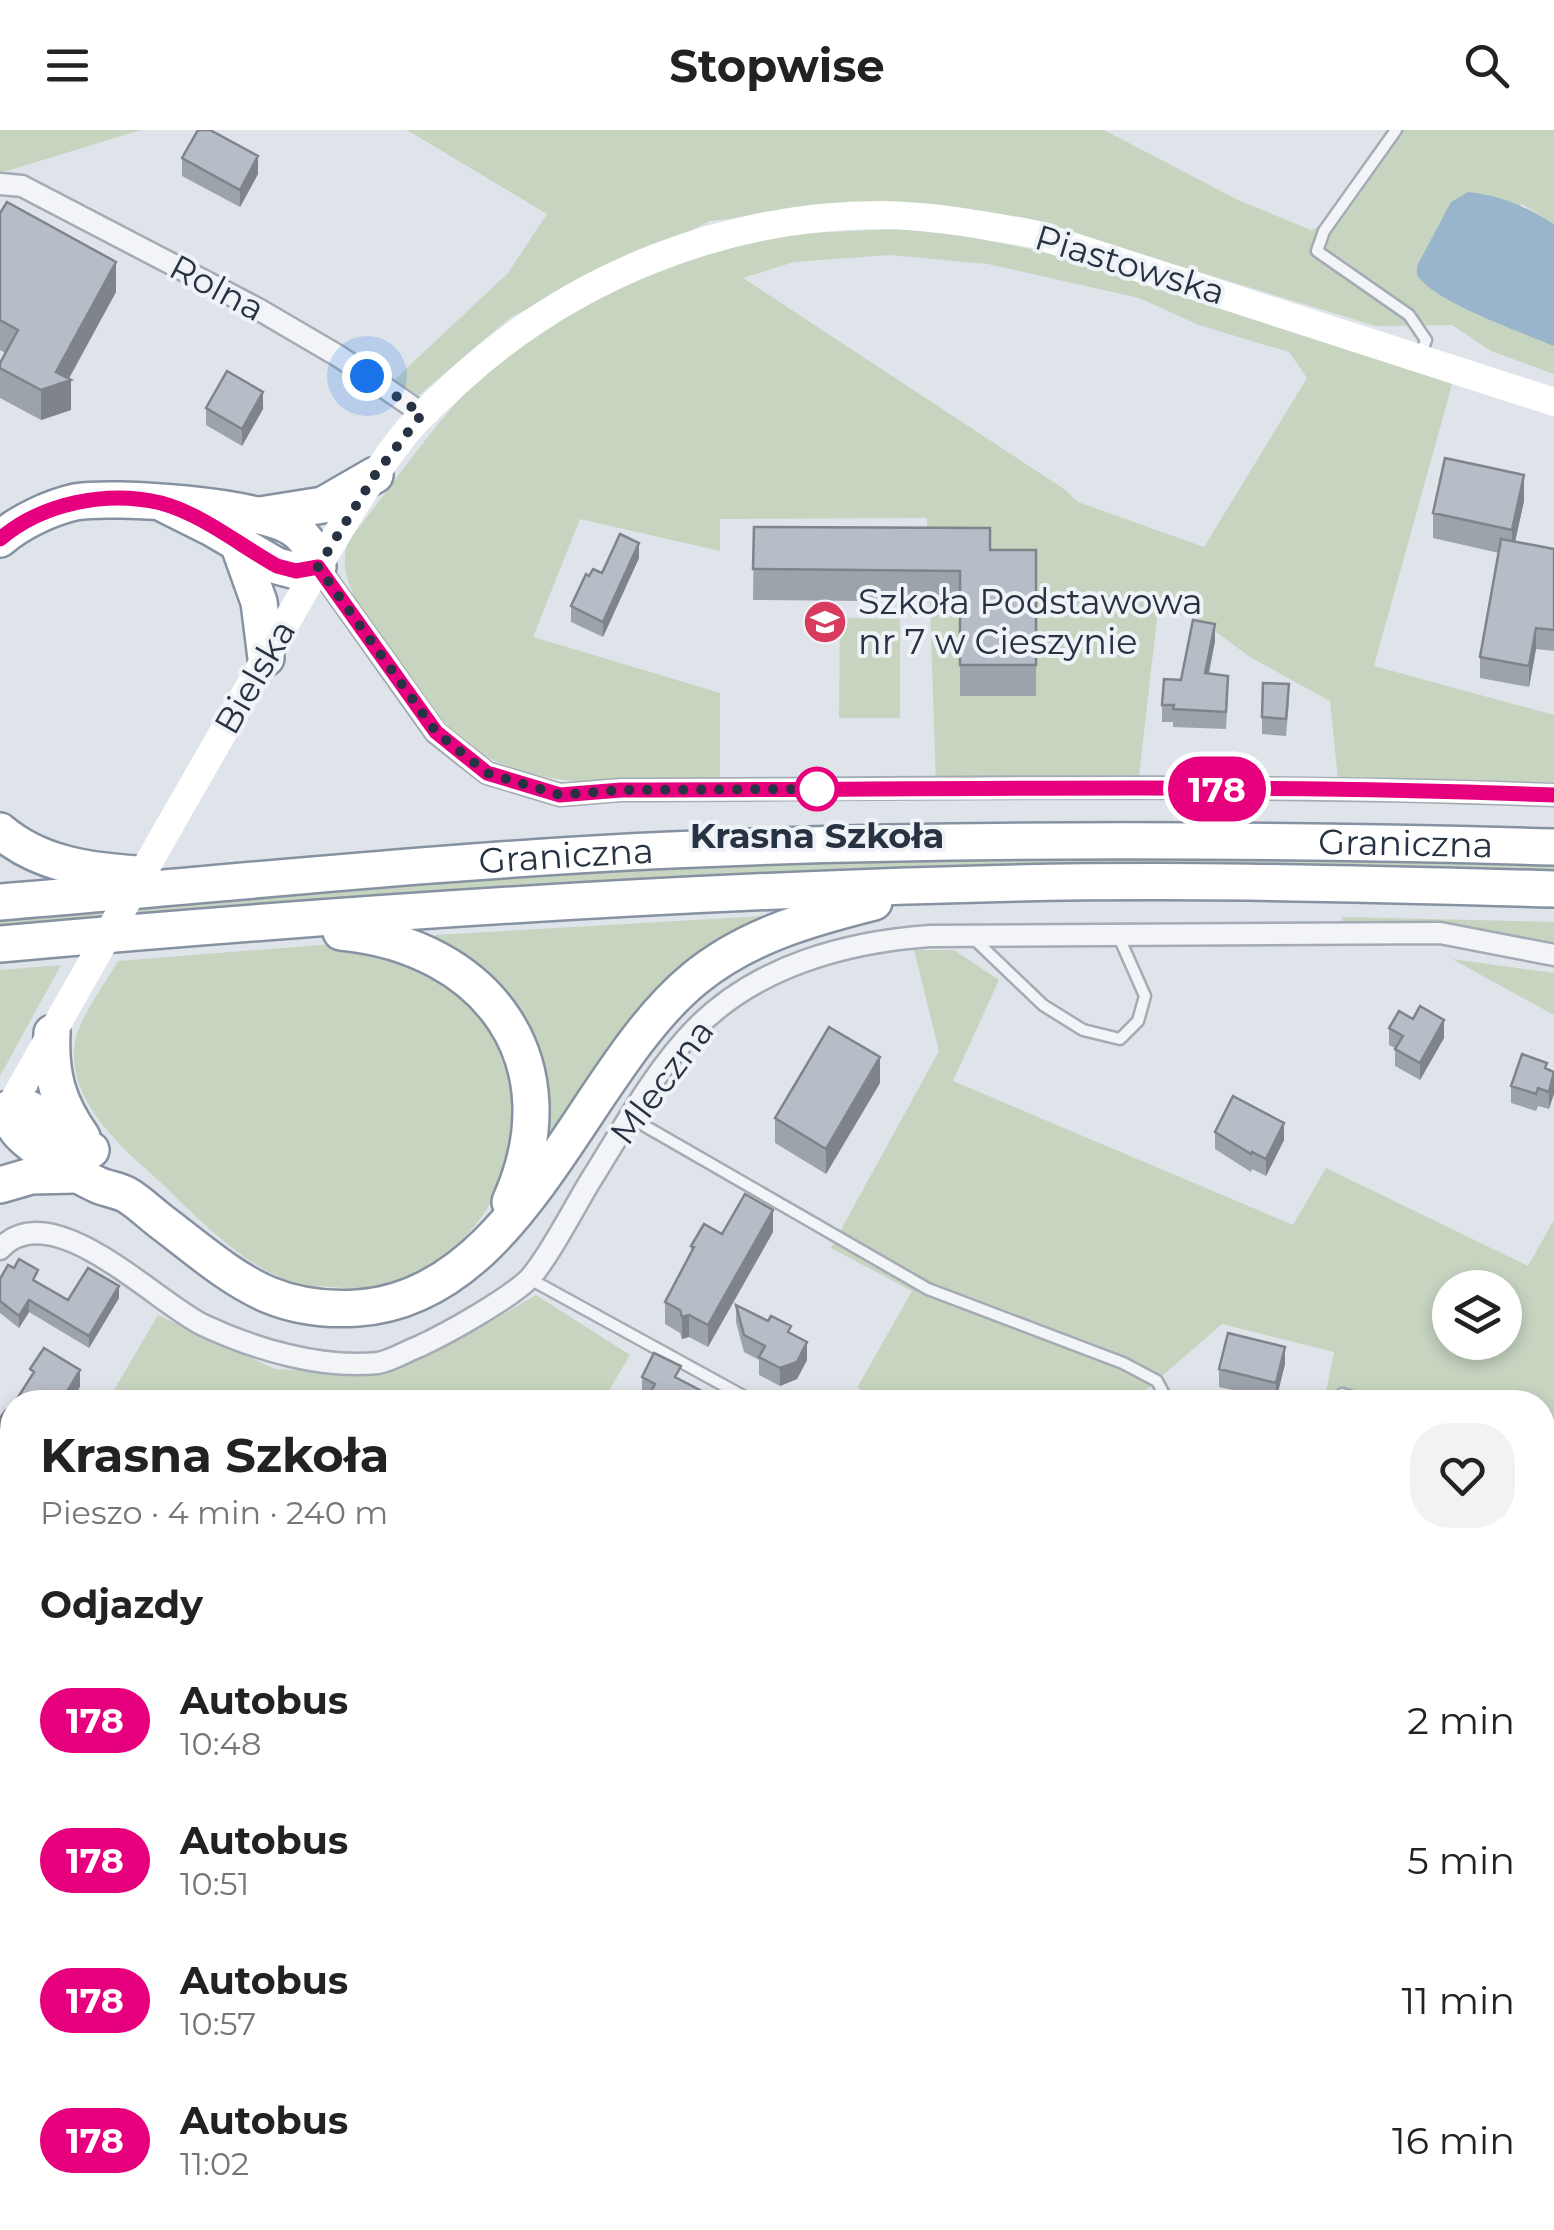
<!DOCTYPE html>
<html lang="pl">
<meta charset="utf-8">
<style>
:root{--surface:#fff;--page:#f2f2f2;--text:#222;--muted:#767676}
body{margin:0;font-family:Montserrat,sans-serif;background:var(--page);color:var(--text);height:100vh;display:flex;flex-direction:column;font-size:38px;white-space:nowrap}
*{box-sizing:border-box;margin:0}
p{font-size:32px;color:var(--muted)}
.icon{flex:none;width:55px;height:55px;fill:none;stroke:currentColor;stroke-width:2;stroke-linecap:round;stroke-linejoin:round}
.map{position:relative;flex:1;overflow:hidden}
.panel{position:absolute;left:0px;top:1260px;width:1555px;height:840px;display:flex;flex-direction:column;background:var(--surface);border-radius:40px 40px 0 0;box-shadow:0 5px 15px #0003}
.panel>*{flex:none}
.badge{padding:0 20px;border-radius:32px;font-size:35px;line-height:65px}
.fabs{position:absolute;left:1432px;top:1140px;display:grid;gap:20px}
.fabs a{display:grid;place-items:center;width:90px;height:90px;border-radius:50%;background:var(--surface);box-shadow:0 5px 15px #0003;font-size:50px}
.you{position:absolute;width:50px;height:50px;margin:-25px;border:8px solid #fff;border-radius:50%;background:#1a73e8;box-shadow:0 0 0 15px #1a73e833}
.map>.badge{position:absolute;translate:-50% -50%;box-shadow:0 0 0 5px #fff}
h2{padding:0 40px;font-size:38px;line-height:90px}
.round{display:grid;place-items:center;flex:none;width:105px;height:105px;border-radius:40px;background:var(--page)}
.overview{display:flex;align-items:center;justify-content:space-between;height:170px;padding:0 40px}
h1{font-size:48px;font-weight:700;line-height:75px}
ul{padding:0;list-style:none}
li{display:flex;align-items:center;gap:30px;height:140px;padding:0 40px}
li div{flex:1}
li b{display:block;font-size:38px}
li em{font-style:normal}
li .badge{min-width:110px;font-weight:700;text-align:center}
header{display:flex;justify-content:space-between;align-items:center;height:130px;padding:0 40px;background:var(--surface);font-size:45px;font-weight:700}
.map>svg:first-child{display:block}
.green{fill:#c6d4c0;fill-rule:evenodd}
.water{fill:#98b5cc}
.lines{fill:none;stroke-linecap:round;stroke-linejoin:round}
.stream{stroke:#98b5cc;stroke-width:8}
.lane-casing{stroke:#a4abb4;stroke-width:15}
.street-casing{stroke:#a4abb4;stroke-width:25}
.highway-casing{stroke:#8692a1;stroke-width:40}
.path{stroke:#bdc2c8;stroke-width:4;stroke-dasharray:8 8;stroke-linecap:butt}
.lane{stroke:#f2f4f7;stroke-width:10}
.street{stroke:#f2f4f7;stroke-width:20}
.secondary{stroke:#fff;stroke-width:28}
.highway{stroke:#fff;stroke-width:35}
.secondary-bridge{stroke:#fff;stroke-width:28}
.wall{fill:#9da3ab}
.shaded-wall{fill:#7f848b}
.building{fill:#b6bdc7;stroke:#7f848b;stroke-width:2.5}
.line-casing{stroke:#fff;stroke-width:22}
.line{stroke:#e6007e;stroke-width:15}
.walk{stroke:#273242;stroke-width:10;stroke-dasharray:0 18}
.stop-dot{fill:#fff;stroke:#e6007e;stroke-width:5}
.labels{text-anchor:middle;stroke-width:8;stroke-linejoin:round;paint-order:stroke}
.street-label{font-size:35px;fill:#273242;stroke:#eff3f7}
.poi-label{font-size:35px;fill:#273242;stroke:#eff3f7;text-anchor:start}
.stop-label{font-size:35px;font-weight:bold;fill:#273242;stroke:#eff3f7}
</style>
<header><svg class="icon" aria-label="menu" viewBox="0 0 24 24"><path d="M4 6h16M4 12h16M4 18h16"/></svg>Stopwise<svg class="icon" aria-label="search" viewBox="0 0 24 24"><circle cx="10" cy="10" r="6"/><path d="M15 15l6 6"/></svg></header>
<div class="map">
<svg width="1554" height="2100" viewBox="0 0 1554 2100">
<rect width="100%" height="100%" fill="#dfe4ea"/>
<path class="green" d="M0,0H141L0,43Z
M407,0H1104L1238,70L1311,100L1342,87L1403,0H1554V94L1522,74L1445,167L1554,216V244L1491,221L1452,195L1376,196L1019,87L896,72L710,91L511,187L419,265L393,251L508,143L547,84Z
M897,99L960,105L1040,121L1453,251L1374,536L1554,585V652L1338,649L1330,571L1250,527L1198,489L1158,480L1139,646L1048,647L936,653L927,388L720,389V421L580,389L533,507L720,563V654C636,652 532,666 462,611C428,584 404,539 378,504C358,477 334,440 350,409C388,361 423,309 464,264C534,185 686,120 790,106C825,101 862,101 897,99ZM889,125L988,134L1139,168L1199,195L1289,222L1307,248L1204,417L1078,372L1064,359L743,148L794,132Z
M840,488L900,489V588H839Z
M955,725L1554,731V745L0,800V786L574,740Z
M764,786L767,789L541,1027L483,842L462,824L435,809V805Z
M1342,787L1554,792V821L1344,799Z
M333,814C376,822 417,831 453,856C474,871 488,893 499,916C547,1017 479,1139 370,1158C358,1160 344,1158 332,1157C323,1156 311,1157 302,1155C240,1139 192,1080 146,1039C110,1007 61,958 77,904C84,882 106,852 118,831Z
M914,820H954L999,850L953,951L1293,1095L1326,1038L1528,1136L1554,1090V2100H1426L1427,2088H1542V1272H1324L1334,1222L1222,1194L1132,1272H887L857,1258L912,1161L831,1118L939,921ZM1450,1158H1505V1212H1450Z
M1452,829L1554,843V885Z
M61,835L0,946V840Z
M536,1165L630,1225L602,1272H107L158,1185L275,1239L381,1244L466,1206Z
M0,1462L12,1471V1674L0,1693Z
M12,1891V2088H514L535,2100H0V1914Z
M1141,2088H1235L1253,2100H1135Z"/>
<path class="water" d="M1468,62C1502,66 1525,76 1554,94V216C1521,202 1444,175 1422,151C1416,145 1417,145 1417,136L1451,72Z"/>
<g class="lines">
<path class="stream" d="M1542,1645L1554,1629
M377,2100L379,2088
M1449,2100L1451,2088"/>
<g class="lane-casing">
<path id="lane" d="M1396,0L1324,101L1317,121L1409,185L1426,210L1420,226
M972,807L1043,875L1083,900L1120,909L1138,891L1145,866L1118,805
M631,988L928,1159L1123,1233L1157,1251L1167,1270
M530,1149L754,1272
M1342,1264L1369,1272
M1542,1348L1554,1356
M0,1362L12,1371
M0,1776L12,1783
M1098,2097L1104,2100
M412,2100L416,2088"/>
</g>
<g class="street-casing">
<path id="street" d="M0,54L22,56L258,179L340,227L423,284
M318,437L436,603L487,643L560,665L621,660C932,659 1243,653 1554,665
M0,1119C51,1063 154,1171 203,1195C254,1219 321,1239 378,1233C391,1231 407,1221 420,1216C448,1203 507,1170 529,1149C547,1130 574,1078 589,1053C622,1001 653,942 696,898C757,836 846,812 930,806L1440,803L1554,825"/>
</g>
<g class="highway-casing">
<g id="highway">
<path d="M260,385L323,375L375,345"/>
<path d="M0,409C20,392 49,378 75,372C114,365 263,376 294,399C308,409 313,421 318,437L296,441L277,436L210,397L164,374"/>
<path d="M239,416L259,472L266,528"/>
<path d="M0,701C39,734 88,741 138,744"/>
<path id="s1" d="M0,772C223,754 447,730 671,720C965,707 1259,709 1554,717"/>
<path d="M341,802C488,816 573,932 510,1072"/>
<path d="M0,814C314,786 629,764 944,755C1147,748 1351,753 1554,759"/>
<path d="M52,903C50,945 58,973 82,1007"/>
<path d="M91,1020L30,979H8C11,985 13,995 17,1000C30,1017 78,1046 98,1055C107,1059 118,1060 127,1065C139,1072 151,1084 163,1093C196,1118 231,1149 269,1165C298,1177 328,1180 358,1178C521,1167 582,941 694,849C746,806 810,788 874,772"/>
<path d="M0,1055L31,1046L76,1045"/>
</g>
</g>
<path class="path" d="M0,2026L12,2034
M515,2088L535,2100
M37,2091L53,2100"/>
<use href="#lane" class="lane"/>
<use href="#street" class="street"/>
<path class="secondary" d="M170,695C210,625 251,555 291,484C325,424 360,361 404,305C419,286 439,269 457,252C572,146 727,84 884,85C935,86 984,95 1034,104L1554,272
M1,993L52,903"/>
<use href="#highway" class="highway"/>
<path class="secondary-bridge" d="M52,903L170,695"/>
</g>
<path class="wall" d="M182,28L258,44L240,77L182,46Z
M0,83L116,162L69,249L71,280L41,290L0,268V233L5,223L0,220Z
M206,278L263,279L242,316L206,295Z
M1524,371L1515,412L1554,419V521L1536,519L1529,557L1480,548V527L1499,423L1433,408V383Z
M754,397L990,420H1036V566H960V472L753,470Z
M639,428L603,507L571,492V476L589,446L602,443Z
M1215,511L1209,544L1228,563L1226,599L1173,597V592H1162V575L1181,550Z
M1289,571L1286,606L1262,604V587Z
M1389,898L1444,908L1420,950L1395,936V918L1389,915Z
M1547,939L1554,942L1549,979L1538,976L1536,981L1511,973V956Z
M880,953L826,1044L775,1013V988Z
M1215,1002L1284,1010L1266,1046L1252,1039L1251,1042L1215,1019Z
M773,1102L708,1217L689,1207L682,1209L680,1203L665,1194V1172L691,1122V1116L722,1104Z
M0,1149L38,1153L68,1170L119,1168L89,1218L29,1182L19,1198L0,1183Z
M736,1175L791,1204L807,1230L797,1249L780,1256L759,1245V1230L744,1222L736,1192Z
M1285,1234L1276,1270L1219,1257V1239Z
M642,1247L681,1250L719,1272H642Z
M12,1276V1325L0,1318V1288Z
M68,2088H83L80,2094Z"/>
<path class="shaded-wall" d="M258,26V44L240,77V60Z
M116,132V162L67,251L71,250V280L41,290V260L56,242Z
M263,262V279L242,316V299Z
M1524,345V371L1512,425V400Z
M639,413V428L603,507V492Z
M1215,494V511L1205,560V543Z
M1536,498V519L1529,557V536Z
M1444,890V908L1420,950V933Z
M880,927V953L826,1044V1019Z
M1554,946V964L1549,979V962Z
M1284,993V1010L1266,1046V1029Z
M773,1080V1102L708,1217V1195Z
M119,1156V1168L89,1218V1206Z
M29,1170V1182L19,1198V1186Z
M689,1185V1207L682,1209V1187Z
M807,1212V1230L797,1249L780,1256V1238Z
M1285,1217V1234L1276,1270V1253Z
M80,1240V1257L71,1272H61Z
M1017,2088H1019V2100H1012Z"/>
<path class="building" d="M198,0H210L258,26L240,60L182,28Z
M7,72L116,132L56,242L71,250L41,260L0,238V233L18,200L0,190V83Z
M227,241L263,262L242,299L206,278Z
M1445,328L1524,345L1512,400L1433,383Z
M754,397L990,398V420H1036V535H960V441L753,439Z
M620,404L639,413L603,492L571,476L586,444L589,446L593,439L602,443Z
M1501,409L1554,419V500L1536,498L1529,536L1480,527Z
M1193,490L1215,494L1205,543L1228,546L1226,582L1173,579L1174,575H1162L1164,549L1181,550Z
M1263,553L1289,554L1286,589L1262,587Z
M1420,876L1444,890L1420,933L1395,919L1403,906L1389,898L1399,881L1413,889Z
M829,897L880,927L826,1019L775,988Z
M1522,924L1547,933L1545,938L1554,942L1549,962L1538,958L1536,964L1511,956Z
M1233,966L1284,993L1266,1029L1252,1022L1251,1024L1215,1002Z
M745,1064L773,1080L708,1195L689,1185L682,1187L680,1180L665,1172L694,1117L691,1116L704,1094L722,1104Z
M19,1129L38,1140L33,1150L68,1170L88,1138L119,1156L89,1206L29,1170L19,1186L0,1171V1149L8,1135L14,1138Z
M736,1175L768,1191L771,1186L791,1196L788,1202L807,1212L797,1232L780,1238L759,1227L765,1216L744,1205Z
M1228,1203L1285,1217L1276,1253L1219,1239Z
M44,1218L80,1240L61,1272H15L34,1242L30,1239Z
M654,1223L681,1236L675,1247L719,1270L711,1272H645L655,1254L642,1247Z
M1278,1264L1302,1272H1275Z
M12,1276V1308L0,1300V1288L6,1280L11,1279Z
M181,2088L201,2099L200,2100H175Z
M979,2088H1017L1012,2100H974Z
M1057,2088H1073L1088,2094L1086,2100H1051Z"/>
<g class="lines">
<g class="line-casing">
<path id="line" d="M0,409C42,373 107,360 161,373C202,384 241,416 277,436L296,441L318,437L436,602L487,643L560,665L621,660C932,660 1243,653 1554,665"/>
</g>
<use href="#line" class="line"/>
<path class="walk" d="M367,246L422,284L375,345L318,437L436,602L487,643L560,665L621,660L817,659"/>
</g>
<defs>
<g id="school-disc" transform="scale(2.25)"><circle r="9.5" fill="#d83b5d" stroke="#eff3f7"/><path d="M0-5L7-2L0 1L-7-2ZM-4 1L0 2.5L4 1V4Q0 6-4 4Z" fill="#fff"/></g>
</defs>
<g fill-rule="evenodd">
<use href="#school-disc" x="825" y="492"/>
</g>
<circle class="stop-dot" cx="817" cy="659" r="20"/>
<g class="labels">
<g class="street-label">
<text transform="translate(1130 135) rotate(17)" y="12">Piastowska</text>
<text transform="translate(217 158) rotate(28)" y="12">Rolna</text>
<text transform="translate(255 547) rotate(-60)" y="12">Bielska</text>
<text dy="12" stroke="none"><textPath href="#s1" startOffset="1408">Graniczna</textPath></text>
<text dy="12" stroke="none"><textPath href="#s1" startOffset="568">Graniczna</textPath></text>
<text transform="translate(662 952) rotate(-53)" y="12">Mleczna</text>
</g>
<g class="poi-label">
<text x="858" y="484">Szkoła Podstawowa<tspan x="858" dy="40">nr 7 w Cieszynie</tspan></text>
</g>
<g class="stop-label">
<text x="817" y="718">Krasna Szkoła</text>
</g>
</g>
</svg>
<div class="fabs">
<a><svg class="icon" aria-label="layers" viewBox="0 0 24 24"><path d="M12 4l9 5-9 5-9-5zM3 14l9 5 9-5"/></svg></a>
</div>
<div class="you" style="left:367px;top:246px"></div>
<b class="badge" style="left:1217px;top:659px;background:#e6007e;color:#fff">178</b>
<section class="panel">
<div class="overview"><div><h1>Krasna Szkoła</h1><p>Pieszo · 4 min · 240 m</p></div><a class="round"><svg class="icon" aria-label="heart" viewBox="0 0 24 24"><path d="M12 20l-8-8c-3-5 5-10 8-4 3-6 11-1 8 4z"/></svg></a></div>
<h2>Odjazdy</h2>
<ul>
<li><span class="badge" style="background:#e6007e;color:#fff">178</span><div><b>Autobus</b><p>10:48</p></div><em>2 min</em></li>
<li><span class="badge" style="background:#e6007e;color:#fff">178</span><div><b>Autobus</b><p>10:51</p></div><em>5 min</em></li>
<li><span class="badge" style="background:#e6007e;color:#fff">178</span><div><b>Autobus</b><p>10:57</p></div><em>11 min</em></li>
<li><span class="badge" style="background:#e6007e;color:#fff">178</span><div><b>Autobus</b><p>11:02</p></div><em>16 min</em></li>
</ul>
</section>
</div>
